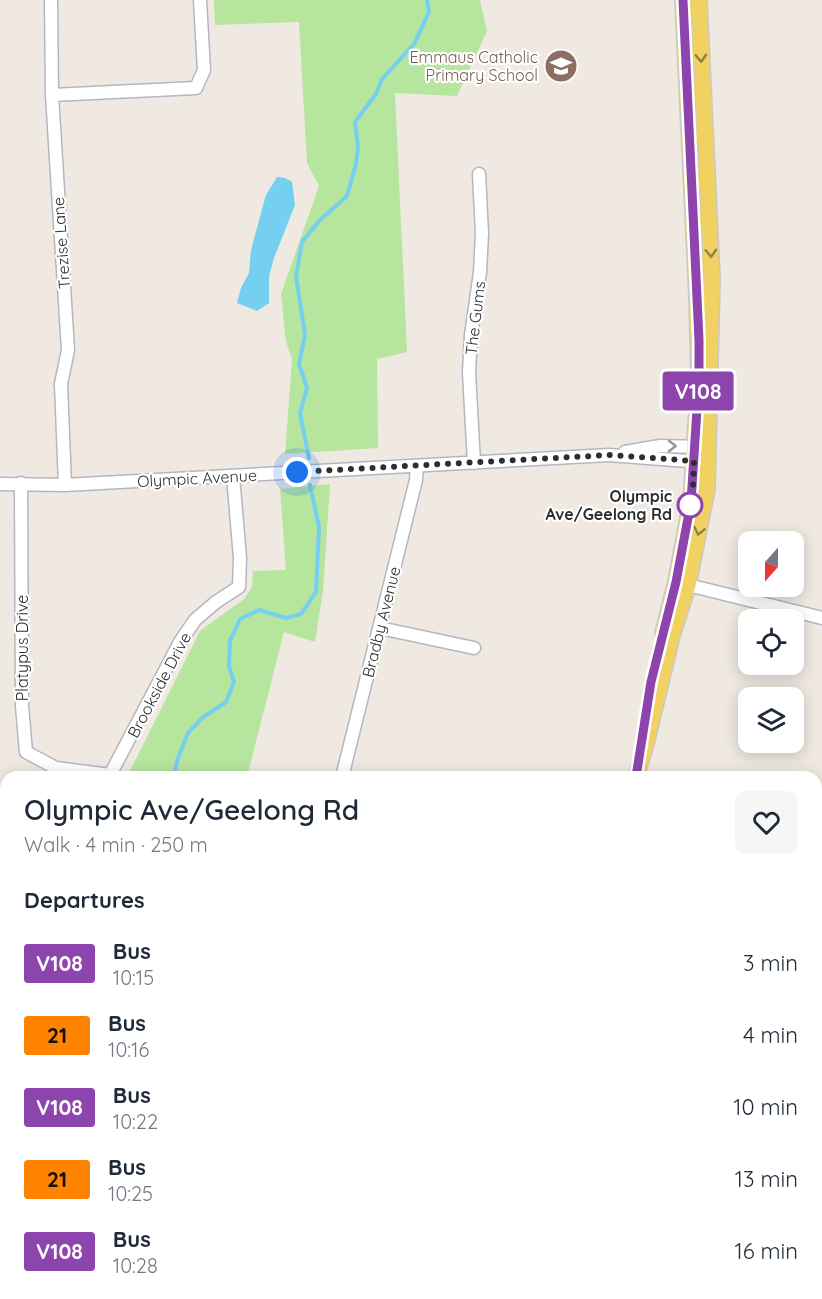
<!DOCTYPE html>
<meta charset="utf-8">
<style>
:root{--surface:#fff;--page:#f6f6f7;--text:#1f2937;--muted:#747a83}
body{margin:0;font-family:Quicksand,sans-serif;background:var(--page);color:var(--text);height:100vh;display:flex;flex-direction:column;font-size:22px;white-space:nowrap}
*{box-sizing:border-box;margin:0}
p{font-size:20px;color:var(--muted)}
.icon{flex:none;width:33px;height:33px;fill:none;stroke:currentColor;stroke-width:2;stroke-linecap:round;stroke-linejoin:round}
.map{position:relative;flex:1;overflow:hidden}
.side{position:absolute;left:0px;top:771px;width:822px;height:528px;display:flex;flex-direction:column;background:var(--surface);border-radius:18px 18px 0 0;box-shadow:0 3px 15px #0003}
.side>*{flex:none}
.badge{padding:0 12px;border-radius:4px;font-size:21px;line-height:39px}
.needle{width:39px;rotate:201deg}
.fabs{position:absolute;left:738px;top:531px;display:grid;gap:12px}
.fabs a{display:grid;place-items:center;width:66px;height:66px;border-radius:12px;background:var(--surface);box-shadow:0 3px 15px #0003;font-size:30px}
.you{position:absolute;width:30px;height:30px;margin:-15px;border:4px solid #fff;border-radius:50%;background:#1a73e8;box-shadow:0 0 0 9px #1a73e833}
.map>.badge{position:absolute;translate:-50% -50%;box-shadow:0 0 0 3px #fff}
h2{padding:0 24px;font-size:22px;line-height:54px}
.round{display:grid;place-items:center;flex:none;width:63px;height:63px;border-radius:12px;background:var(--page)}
.head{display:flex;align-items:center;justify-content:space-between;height:102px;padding:0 24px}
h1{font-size:28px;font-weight:600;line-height:45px}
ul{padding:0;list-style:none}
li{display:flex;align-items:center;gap:18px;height:72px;padding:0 24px}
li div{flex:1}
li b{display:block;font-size:22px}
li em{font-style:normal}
li .badge{min-width:66px;font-weight:700;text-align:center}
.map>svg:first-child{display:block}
.green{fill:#b6e59e}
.water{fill:#75cff0}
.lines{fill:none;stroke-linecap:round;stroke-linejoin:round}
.stream{stroke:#75cff0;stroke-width:4}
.minor-casing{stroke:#b4b7c1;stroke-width:15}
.major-casing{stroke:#c9c9c9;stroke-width:18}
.minor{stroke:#fff;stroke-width:12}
.major{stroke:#f2d163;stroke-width:15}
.oneway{stroke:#908048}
.oneway2{stroke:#969696}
.line-casing{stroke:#fff;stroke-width:14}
.line{stroke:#8e44ad;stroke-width:9}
.walk{stroke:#2e2e2e;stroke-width:6;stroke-dasharray:0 10.8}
.stop-dot{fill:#fff;stroke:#8e44ad;stroke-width:3}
.labels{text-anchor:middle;stroke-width:4.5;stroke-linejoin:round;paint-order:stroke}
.education-label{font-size:16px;fill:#785e54;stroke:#fff;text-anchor:end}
.street-label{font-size:16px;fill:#2e2e2e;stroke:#fff}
.stop-label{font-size:16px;font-weight:bold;fill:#2e2e2e;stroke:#fff;text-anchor:end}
</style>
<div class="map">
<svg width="822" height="1299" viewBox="0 0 822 1299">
<rect width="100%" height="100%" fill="#efe9e1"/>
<path class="green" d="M214,0H480L487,31L457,96L395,93L407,352L377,359L378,448L285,454L292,359L286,342L281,294L319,186L307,163L299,22L215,25Z
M330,484L323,591L315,642L284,632L247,777H127L200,631L244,599L252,587L253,571L286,570L280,489Z
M0,835L6,837V878L0,901Z
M114,1293H263L258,1299H113Z"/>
<path class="water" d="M277,177L285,178L292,182L295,205L274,258L269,276V303L257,311L237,303L241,288L249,273L251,250L266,195Z"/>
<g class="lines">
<path class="stream" d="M309,458L300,413L307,388L299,364L305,335L296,276L302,242L319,221L347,196L356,164L358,147L355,122L376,94L382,79L414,44L429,12L427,0
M174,777L177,761L188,733L202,718L226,702L234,682L229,666L230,641L240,619L259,610L286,618L301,614L316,592L319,527L310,485
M188,1299L194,1293"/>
<g class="minor-casing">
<path id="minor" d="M51,0L52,95L68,350L61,384L65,485
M52,95L196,88L204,70L200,0
M625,452L660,446L703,447
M474,463L469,372L471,335L480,272L482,233L479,174
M21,483L22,706L26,752L56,768L110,775L180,642L195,620L216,602L239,587L240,558L233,476
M0,484L65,485L609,455L701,462
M688,585L822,618
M380,628L474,648
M342,777L416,480L417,466
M816,895L822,896
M816,983L822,978
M0,1159L6,1139
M816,1169L822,1185
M816,1248L822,1244
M95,1299L96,1293
M322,1299L324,1293"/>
</g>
<g class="major-casing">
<path id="major" d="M663,633L676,582L691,502L699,378L697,296L683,0
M636,777L646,744L672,636L688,585L707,489L712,279L699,0
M496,1299L497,1293
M509,1299L511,1293"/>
</g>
<use href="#minor" class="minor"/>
<use href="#major" class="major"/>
</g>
<defs><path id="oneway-chevron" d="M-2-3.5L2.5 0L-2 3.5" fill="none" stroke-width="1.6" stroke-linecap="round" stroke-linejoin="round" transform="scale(1.5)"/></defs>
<g class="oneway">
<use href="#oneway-chevron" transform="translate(701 58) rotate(87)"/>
<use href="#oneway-chevron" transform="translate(711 253) rotate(88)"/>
<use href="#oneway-chevron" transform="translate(699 531) rotate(102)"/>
</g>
<use class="oneway2" href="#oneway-chevron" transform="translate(672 446)"/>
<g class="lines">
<g class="line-casing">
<path id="line" d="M636,777L651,682L676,582L691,502L699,378V340L683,0"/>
</g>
<use href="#line" class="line"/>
<path class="walk" d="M297,472L609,455L694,461L693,489L690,505"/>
</g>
<defs>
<g id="school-disc" transform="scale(1.725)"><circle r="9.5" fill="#8d6e63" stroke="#fff"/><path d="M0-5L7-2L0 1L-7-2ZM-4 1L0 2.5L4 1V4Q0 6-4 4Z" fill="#fff"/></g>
</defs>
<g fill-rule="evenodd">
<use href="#school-disc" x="561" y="66"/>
</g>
<circle class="stop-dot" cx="690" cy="505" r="12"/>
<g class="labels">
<g class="education-label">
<text x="538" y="63">Emmaus Catholic<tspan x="538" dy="18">Primary School</tspan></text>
</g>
<g class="street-label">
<text transform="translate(61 243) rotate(-94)" y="6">Trezise Lane</text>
<text transform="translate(475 318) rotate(-83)" y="6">The Gums</text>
<text transform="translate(197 478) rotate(-3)" y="6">Olympic Avenue</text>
<text transform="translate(381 622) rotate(-76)" y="6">Bradby Avenue</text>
<text transform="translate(22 648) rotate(-90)" y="6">Platypus Drive</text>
<text transform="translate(159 685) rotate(-62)" y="6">Brookside Drive</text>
</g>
<g class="stop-label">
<text x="672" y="502">Olympic<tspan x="672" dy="18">Ave/Geelong Rd</tspan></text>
</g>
</g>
</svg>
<div class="fabs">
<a><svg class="needle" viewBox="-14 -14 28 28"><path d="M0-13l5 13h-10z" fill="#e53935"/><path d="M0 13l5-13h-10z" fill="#747a83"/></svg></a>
<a><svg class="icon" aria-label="locate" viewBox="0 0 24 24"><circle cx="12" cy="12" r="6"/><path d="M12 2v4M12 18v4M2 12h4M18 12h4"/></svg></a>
<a><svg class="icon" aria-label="layers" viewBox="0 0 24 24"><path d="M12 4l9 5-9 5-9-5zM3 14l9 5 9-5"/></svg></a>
</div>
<div class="you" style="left:297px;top:472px"></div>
<b class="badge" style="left:698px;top:391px;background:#8e44ad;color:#fff">V108</b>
<section class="side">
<div class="head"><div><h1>Olympic Ave/Geelong Rd</h1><p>Walk · 4 min · 250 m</p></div><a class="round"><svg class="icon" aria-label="heart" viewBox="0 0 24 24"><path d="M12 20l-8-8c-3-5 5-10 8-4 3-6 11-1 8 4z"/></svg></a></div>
<h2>Departures</h2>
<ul>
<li><span class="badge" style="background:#8e44ad;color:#fff">V108</span><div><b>Bus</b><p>10:15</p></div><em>3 min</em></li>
<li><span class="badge" style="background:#ff8200;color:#111">21</span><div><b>Bus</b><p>10:16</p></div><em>4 min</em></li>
<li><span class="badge" style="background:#8e44ad;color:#fff">V108</span><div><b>Bus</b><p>10:22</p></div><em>10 min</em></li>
<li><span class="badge" style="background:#ff8200;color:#111">21</span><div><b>Bus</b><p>10:25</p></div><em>13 min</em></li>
<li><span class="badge" style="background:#8e44ad;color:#fff">V108</span><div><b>Bus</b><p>10:28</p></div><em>16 min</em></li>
</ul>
</section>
</div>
